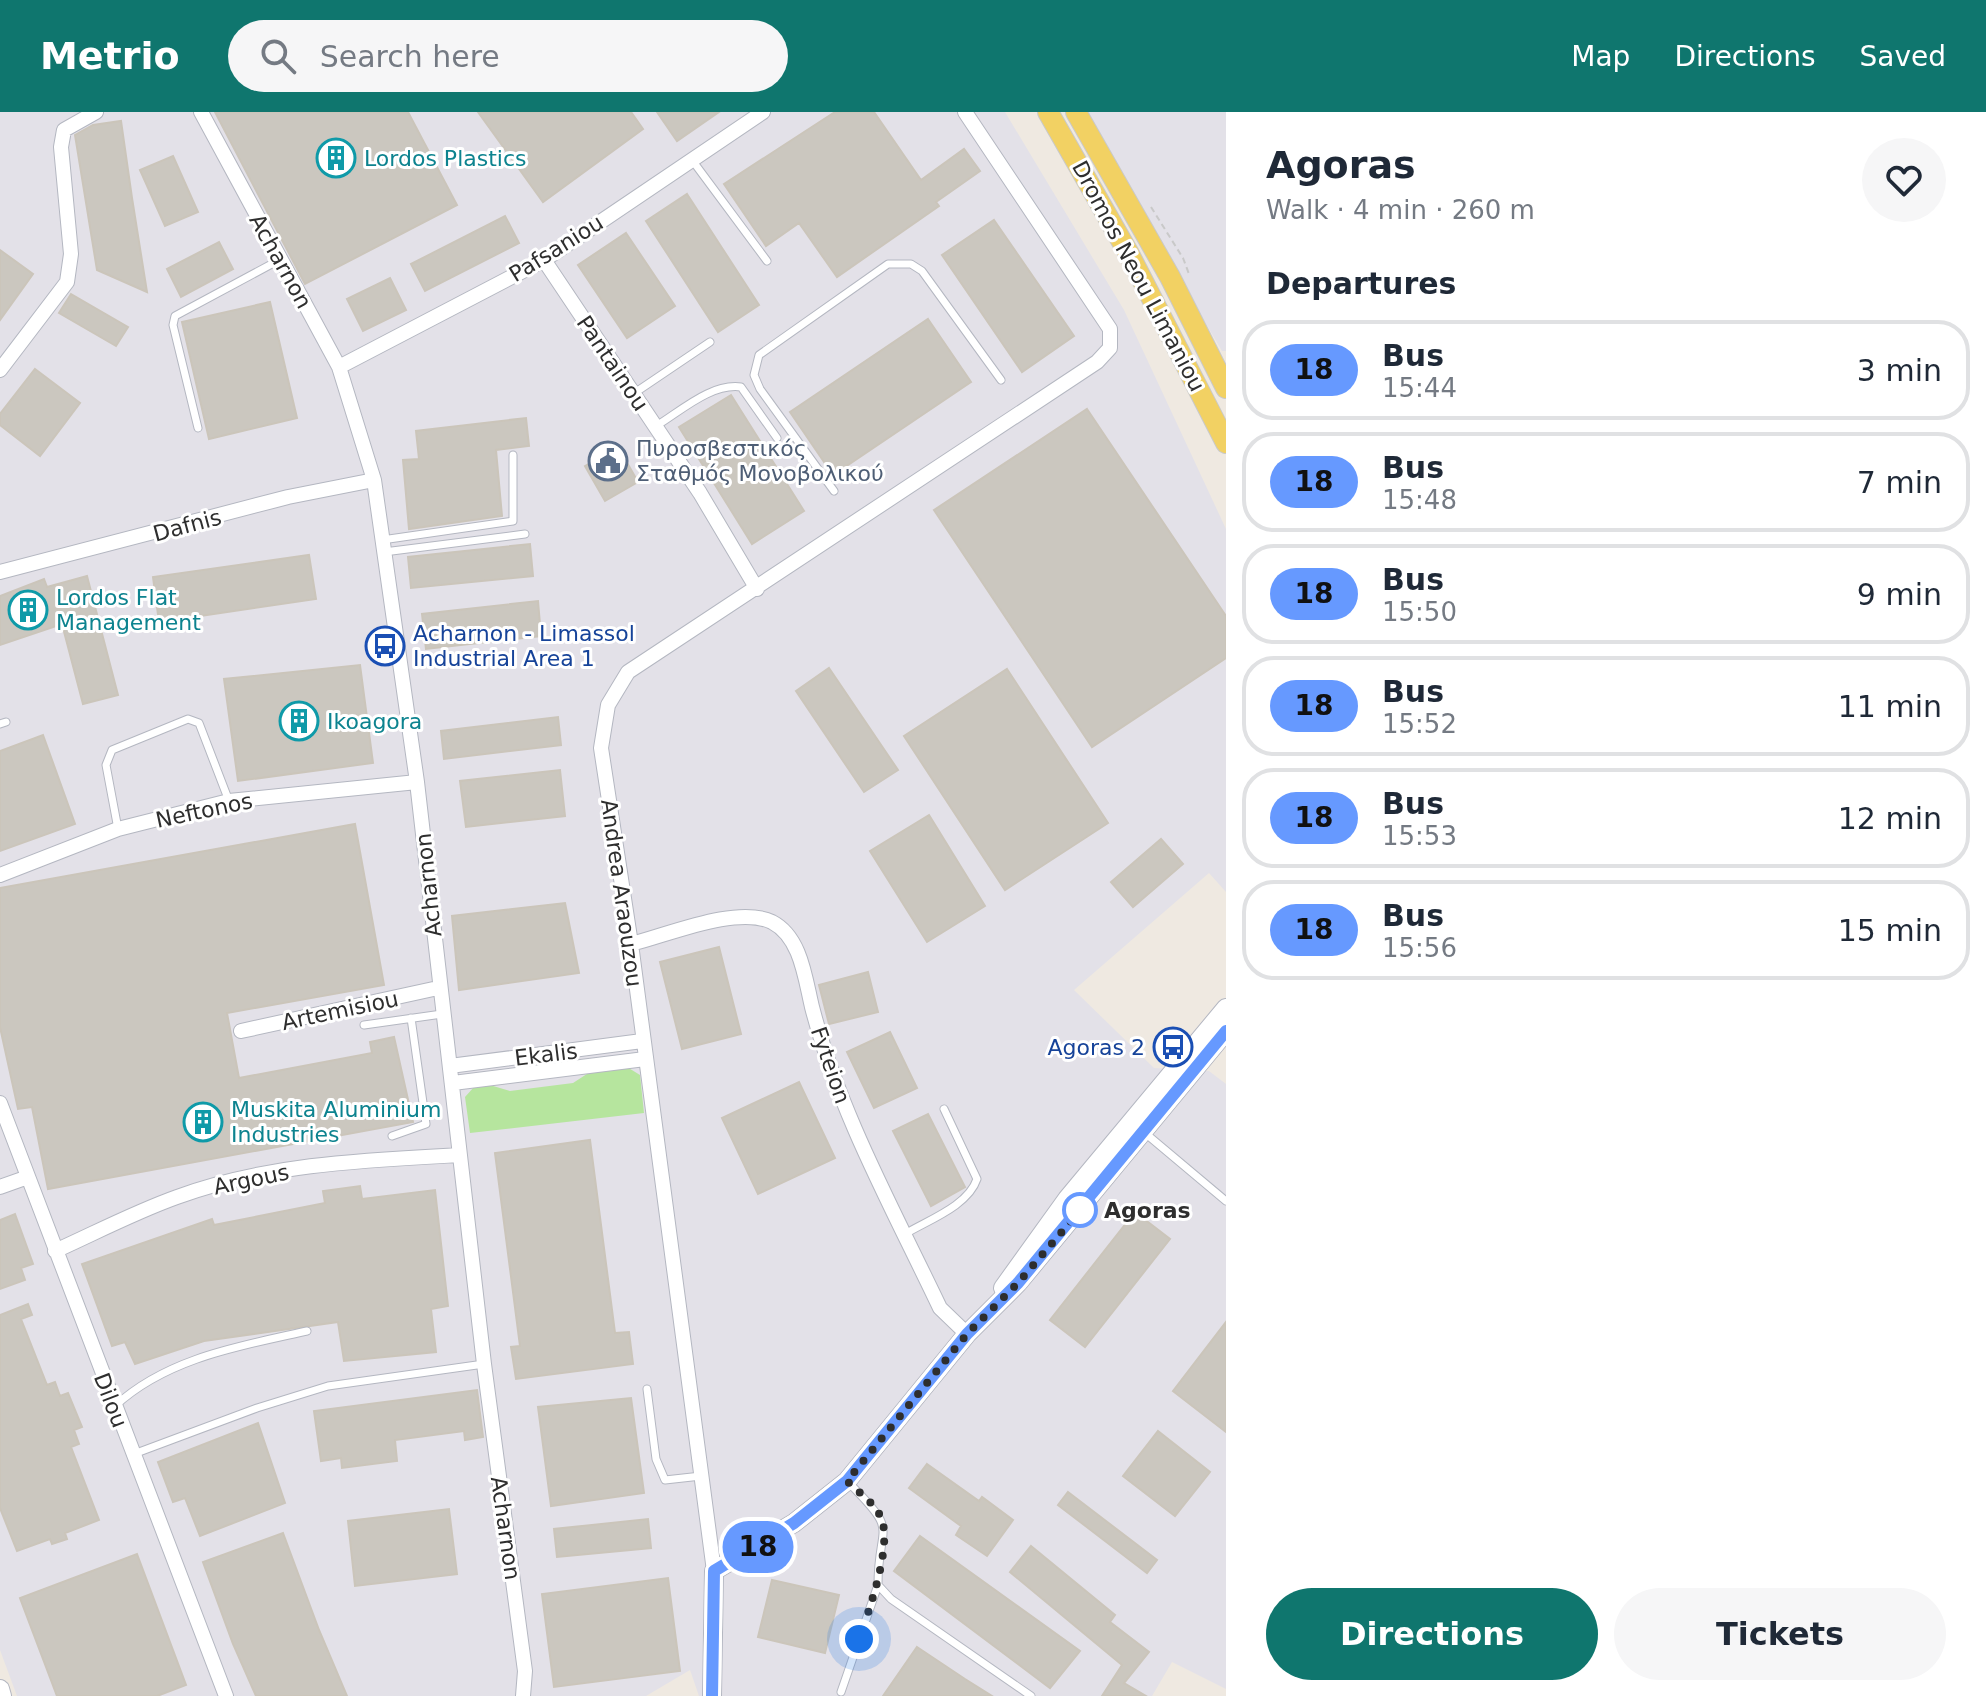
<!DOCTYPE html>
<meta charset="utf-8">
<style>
:root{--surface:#fff;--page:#f6f6f7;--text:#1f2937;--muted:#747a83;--line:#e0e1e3;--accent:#0f766e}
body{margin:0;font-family:"DejaVu Sans",sans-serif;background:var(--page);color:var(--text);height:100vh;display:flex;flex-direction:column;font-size:30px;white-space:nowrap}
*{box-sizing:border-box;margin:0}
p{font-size:26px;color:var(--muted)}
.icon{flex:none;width:44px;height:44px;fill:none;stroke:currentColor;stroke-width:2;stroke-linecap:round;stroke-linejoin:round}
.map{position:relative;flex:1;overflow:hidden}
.details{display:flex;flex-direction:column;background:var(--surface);width:760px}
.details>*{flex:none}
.badge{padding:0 16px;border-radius:26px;font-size:28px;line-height:52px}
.you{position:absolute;width:40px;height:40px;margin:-20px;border:6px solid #fff;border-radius:50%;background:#1a73e8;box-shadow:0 0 0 12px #1a73e833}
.map>.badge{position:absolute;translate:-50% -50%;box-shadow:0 0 0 4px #fff}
h2{padding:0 40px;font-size:30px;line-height:72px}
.round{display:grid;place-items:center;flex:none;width:84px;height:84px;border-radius:42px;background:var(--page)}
.overview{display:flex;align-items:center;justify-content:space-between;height:136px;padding:0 40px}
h1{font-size:38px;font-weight:800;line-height:60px}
.button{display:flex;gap:16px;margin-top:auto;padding:16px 40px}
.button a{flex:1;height:92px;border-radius:48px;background:var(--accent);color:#fff;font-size:32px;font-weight:800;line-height:92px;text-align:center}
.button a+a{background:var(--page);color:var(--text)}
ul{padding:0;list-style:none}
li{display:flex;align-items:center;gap:24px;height:100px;margin:0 16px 12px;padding:0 24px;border:4px solid var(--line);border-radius:32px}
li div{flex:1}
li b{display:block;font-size:30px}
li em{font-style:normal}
li .badge{min-width:88px;font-weight:700;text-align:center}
header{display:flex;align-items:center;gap:48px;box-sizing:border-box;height:112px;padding:0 40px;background:var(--accent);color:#fff}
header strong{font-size:38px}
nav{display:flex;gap:44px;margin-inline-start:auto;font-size:28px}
.search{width:560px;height:72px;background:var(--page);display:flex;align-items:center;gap:20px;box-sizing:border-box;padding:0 28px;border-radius:44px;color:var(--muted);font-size:30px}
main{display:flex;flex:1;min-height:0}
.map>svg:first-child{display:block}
.industrial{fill:#e3e1e8}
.green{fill:#b6e59e}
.building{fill:#cbc7bf;stroke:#cbc5ba;stroke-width:2}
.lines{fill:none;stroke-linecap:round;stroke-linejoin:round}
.lane-casing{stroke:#b4b7c1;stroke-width:9}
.street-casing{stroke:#b4b7c1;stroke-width:16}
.secondary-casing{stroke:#b4b7c1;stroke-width:20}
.primary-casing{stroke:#c9c9c9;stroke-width:22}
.path{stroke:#c9c9c9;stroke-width:2;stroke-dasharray:6 4;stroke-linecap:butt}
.lane{stroke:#fff;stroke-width:7}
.street{stroke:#fff;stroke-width:14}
.secondary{stroke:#fff;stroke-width:18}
.primary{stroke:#f2d163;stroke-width:20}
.line-casing{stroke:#fff;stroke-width:18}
.line{stroke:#69f;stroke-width:12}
.walk{stroke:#2e2e2e;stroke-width:8;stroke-dasharray:0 14.4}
.stop-dot{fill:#fff;stroke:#69f;stroke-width:4}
.labels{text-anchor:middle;stroke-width:6;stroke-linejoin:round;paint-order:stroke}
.culture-label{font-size:22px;fill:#0d838f;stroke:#fff;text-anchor:start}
.street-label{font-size:22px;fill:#2e2e2e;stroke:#fff}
.service-label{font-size:22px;fill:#4e5e75;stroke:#fff;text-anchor:start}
.transit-label{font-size:22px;fill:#164399;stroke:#fff;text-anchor:start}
.stop-label{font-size:22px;font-weight:bold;fill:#2e2e2e;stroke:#fff;text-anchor:start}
</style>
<header>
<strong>Metrio</strong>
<div class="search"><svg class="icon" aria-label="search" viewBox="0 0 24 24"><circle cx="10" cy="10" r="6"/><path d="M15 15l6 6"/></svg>Search here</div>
<nav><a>Map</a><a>Directions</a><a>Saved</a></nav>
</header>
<main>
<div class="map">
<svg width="1226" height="1584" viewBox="0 0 1226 1584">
<rect width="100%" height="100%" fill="#efe9e1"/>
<path class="industrial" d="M0,0H1005L1124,198L1226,417V780L1209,761L1074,878L1154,956L1209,959L1226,972V1577L1172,1550L1152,1584H699L690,1558L646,1584H17L0,1538Z
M1082,0H1226V239H1222Z"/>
<path class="green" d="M627,955L640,963L644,1001L470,1021L465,985L474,975L483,971L510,979L573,971L590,960Z"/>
<path class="building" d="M215,0H408L457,93L305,172Z
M478,0H631L643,17L543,90Z
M657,0H719L677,29Z
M835,0H874L921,68L964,37L980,59L936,90L939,94L837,165L799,111L766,134L724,72Z
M121,9L132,86L147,180L97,158L75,23L93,13Z
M173,44L198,100L165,114L140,58Z
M687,82L759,193L718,220L646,109Z
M505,104L519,131L425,179L411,152Z
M994,108L1074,224L1022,260L942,143Z
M626,121L675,194L627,226L578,153Z
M219,130L233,157L181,185L167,157Z
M0,138L33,162L0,208Z
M390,166L406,198L363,219L347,187Z
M71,182L128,215L116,234L59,201Z
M270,190L297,306L209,327L182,210Z
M928,207L971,270L833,363L790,300Z
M35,257L80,291L40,344L0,313V302Z
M731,283L804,399L752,432L679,315Z
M1087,297L1226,504V546L1092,635L934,398Z
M526,306L529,334L496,338L502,404L409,417L403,348L419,347L416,319Z
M618,335L638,370L605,389L585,354Z
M530,432L533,464L411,476L408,445Z
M309,443L316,487L159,510L153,465Z
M87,464L118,583L83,592L62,512L0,533V484L44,467L47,475Z
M538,489L541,524L426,537L422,502Z
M360,553L373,651L238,669L224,567Z
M829,556L898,658L864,680L796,579Z
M1007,557L1108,711L1005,778L904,624Z
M558,605L561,633L444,647L441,619Z
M43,623L75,712L0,739V639Z
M560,658L565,704L466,715L460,669Z
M929,703L985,794L927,830L870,739Z
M355,712L384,873L227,901L239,966L372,941L370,930L394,925L413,1010L48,1077L32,995L18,997L0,915V776Z
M1161,727L1183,752L1133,795L1111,770Z
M565,791L579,861L459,878L452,804Z
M719,835L741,922L682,937L660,850Z
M868,860L878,900L829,912L819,873Z
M890,920L917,976L874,996L847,940Z
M799,970L835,1046L758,1082L722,1006Z
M928,1002L965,1075L931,1094L893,1019Z
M590,1028L615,1221L629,1220L633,1252L516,1267L511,1235L520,1234L495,1041Z
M360,1074L362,1087L435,1078L448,1194L431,1197L436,1240L344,1249L338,1210L204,1229L135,1252L125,1230L112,1234L82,1152L212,1107L214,1113L325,1091L323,1079Z
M1135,1100L1170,1127L1085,1235L1050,1208Z
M15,1102L33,1152L21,1156L25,1168L0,1177V1108Z
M28,1192L32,1203L21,1207L47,1273L55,1270L60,1284L68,1281L82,1315L74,1318L79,1332L71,1335L99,1408L65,1421L67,1427L52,1432L50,1427L17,1439L0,1396V1203Z
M1226,1210V1320L1173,1279Z
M477,1278L483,1325L465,1328L464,1319L395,1328L397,1349L342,1356L341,1346L321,1349L314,1299Z
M631,1286L644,1381L551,1394L538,1295Z
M258,1311L285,1391L200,1424L185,1386L173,1390L158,1350Z
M1158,1319L1210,1360L1175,1404L1123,1364Z
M927,1352L979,1389L982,1385L1013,1408L987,1444L956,1423L961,1414L909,1376Z
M1068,1380L1157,1448L1147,1461L1058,1393Z
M449,1397L457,1462L355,1474L348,1409Z
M648,1407L651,1436L557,1445L554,1417Z
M283,1421L319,1518L347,1584H256L233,1532L203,1450Z
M920,1424L1080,1539L1050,1576L894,1459Z
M1031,1434L1115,1503L1110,1510L1149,1540L1124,1571L1146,1584H1102L1122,1553L1010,1460Z
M137,1442L186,1573L157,1584H57L20,1486Z
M668,1466L680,1559L554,1575L542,1482Z
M772,1468L839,1483L825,1541L758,1525Z
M917,1535L965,1567L992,1584H883Z"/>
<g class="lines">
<g class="lane-casing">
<path id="lane" d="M692,48L767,149
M633,282L710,230
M656,314C681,299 711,271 741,275L777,326
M198,316L173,213L175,204L281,147
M834,379L760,277L754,263L759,243L888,152H911L922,159L1001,268
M382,428L513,409V343
M384,440L525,422
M0,612L6,610
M118,717L106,653L112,638L188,607L199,611L229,689
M364,913L442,902
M1145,1021L1226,1089
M392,1024L426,1012L411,906
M905,1122C928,1108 968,1094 977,1067L944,997
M647,1277L656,1347L665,1368L701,1364
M115,1294C167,1246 240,1234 307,1219
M131,1343L257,1296L328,1274L484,1252
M849,1371C901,1423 878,1410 878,1473L891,1487L1031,1584
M841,1580L878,1473"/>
</g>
<g class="street-casing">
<path id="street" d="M201,0L339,255L374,368L417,670L484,1252L525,1559L523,1584
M544,148L700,381L757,477
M339,255L544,148L763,0
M0,258L67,170L71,142L61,35L64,18L96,0
M0,460L288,385L374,368
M0,763L118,717L229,689L417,670
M631,832C668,823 737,793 772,810C801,825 805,866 812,895C839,1000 893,1097 940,1196L967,1222
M241,919L438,876
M450,954L642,929
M453,971L645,947
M0,991L226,1584
M0,1075L28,1065
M55,1139C95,1121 135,1100 177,1085C266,1052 366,1048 460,1043
M714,1459L631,832L601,636L608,593L628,560L1097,250L1110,236V217L965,0"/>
</g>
<g class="secondary-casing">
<path id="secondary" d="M1003,1176L1067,1087L1226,896
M0,1577L2,1584
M712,1584L714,1459L794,1411L847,1369L967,1222L1018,1171L1226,919"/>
</g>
<g class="primary-casing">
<path id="primary" d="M1048,0L1129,142L1226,331
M1076,0L1170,165L1226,276"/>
</g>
<path class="path" d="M1151,95L1183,146L1189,162"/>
<use href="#lane" class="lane"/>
<use href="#street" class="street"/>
<use href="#secondary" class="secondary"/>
<use href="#primary" class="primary"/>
</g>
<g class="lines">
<g class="line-casing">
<path id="line" d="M712,1584L714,1459L794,1411L847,1369L967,1222L1018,1171L1226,919"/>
</g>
<use href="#line" class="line"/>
<path class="walk" d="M859,1527C869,1499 893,1432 881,1406C876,1392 858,1380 847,1369L967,1222L1018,1171L1084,1094L1080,1098"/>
</g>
<defs>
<g id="building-ring" transform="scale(2)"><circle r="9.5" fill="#fff" stroke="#0f9aa8" stroke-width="1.5"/><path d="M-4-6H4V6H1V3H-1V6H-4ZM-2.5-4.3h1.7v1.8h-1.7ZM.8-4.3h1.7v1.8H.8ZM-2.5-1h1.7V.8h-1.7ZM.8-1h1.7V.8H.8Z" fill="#0f9aa8"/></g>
<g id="civic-ring" transform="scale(2)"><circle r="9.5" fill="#fff" stroke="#5c6f8a" stroke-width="1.5"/><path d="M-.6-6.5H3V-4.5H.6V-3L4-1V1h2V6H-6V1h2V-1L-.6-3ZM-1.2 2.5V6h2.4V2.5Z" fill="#5c6f8a"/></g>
<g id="bus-ring" transform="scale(2)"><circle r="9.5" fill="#fff" stroke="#1a4fb4" stroke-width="1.5"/><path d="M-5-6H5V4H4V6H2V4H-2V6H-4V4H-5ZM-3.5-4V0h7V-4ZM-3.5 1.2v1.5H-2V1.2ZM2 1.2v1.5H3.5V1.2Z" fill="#1a4fb4"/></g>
</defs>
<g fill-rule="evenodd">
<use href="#building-ring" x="336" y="46"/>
<use href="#civic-ring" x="608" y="349"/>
<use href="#building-ring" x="28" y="498"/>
<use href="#bus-ring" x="385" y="534"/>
<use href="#building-ring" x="299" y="609"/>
<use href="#bus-ring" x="1173" y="935"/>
<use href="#building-ring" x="203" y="1010"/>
</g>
<circle class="stop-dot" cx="1080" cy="1098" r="16"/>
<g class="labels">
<g class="culture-label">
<text x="364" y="54">Lordos Plastics</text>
<text x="56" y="493">Lordos Flat<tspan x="56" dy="25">Management</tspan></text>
<text x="327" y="617">Ikoagora</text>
<text x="231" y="1005">Muskita Aluminium<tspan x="231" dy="25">Industries</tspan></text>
</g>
<g class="street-label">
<text transform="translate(556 136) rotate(-32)" y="8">Pafsaniou</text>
<text transform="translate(281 149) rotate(61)" y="8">Acharnon</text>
<text transform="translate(1139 164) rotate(62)" y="8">Dromos Neou Limaniou</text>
<text transform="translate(613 251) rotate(56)" y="8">Pantainou</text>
<text transform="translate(187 413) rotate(-15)" y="8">Dafnis</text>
<text transform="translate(204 698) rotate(-12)" y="8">Neftonos</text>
<text transform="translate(428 773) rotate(-96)" y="8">Acharnon</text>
<text transform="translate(622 781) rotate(82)" y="8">Andrea Araouzou</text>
<text transform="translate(340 898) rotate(-12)" y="8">Artemisiou</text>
<text transform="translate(546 942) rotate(-7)" y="8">Ekalis</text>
<text transform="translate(831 953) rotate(71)" y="8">Fyteion</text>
<text transform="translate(251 1067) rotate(-12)" y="8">Argous</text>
<text transform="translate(111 1288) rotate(69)" y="8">Dilou</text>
<text transform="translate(506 1416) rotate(82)" y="8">Acharnon</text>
</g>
<g class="service-label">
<text x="636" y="344">Πυροσβεστικός<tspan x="636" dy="25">Σταθμός Μονοβολικού</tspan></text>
</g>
<g class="transit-label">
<text x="413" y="529">Acharnon - Limassol<tspan x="413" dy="25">Industrial Area 1</tspan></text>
<text x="1145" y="943" text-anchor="end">Agoras 2</text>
</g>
<g class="stop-label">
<text x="1104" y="1106">Agoras</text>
</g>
</g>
</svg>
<div class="you" style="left:859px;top:1527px"></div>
<b class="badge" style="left:758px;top:1435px;background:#69f;color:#111">18</b>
</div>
<section class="details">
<div class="overview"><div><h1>Agoras</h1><p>Walk · 4 min · 260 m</p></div><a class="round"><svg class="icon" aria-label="heart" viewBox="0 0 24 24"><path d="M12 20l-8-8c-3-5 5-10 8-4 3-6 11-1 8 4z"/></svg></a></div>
<h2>Departures</h2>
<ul>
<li><span class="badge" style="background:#69f;color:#111">18</span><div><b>Bus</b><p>15:44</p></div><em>3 min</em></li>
<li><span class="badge" style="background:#69f;color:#111">18</span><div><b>Bus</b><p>15:48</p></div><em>7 min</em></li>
<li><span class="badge" style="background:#69f;color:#111">18</span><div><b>Bus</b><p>15:50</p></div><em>9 min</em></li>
<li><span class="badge" style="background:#69f;color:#111">18</span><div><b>Bus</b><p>15:52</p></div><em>11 min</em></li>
<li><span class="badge" style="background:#69f;color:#111">18</span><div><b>Bus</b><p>15:53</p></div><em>12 min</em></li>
<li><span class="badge" style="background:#69f;color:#111">18</span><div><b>Bus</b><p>15:56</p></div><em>15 min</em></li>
</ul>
<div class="button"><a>Directions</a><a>Tickets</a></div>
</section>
</main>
